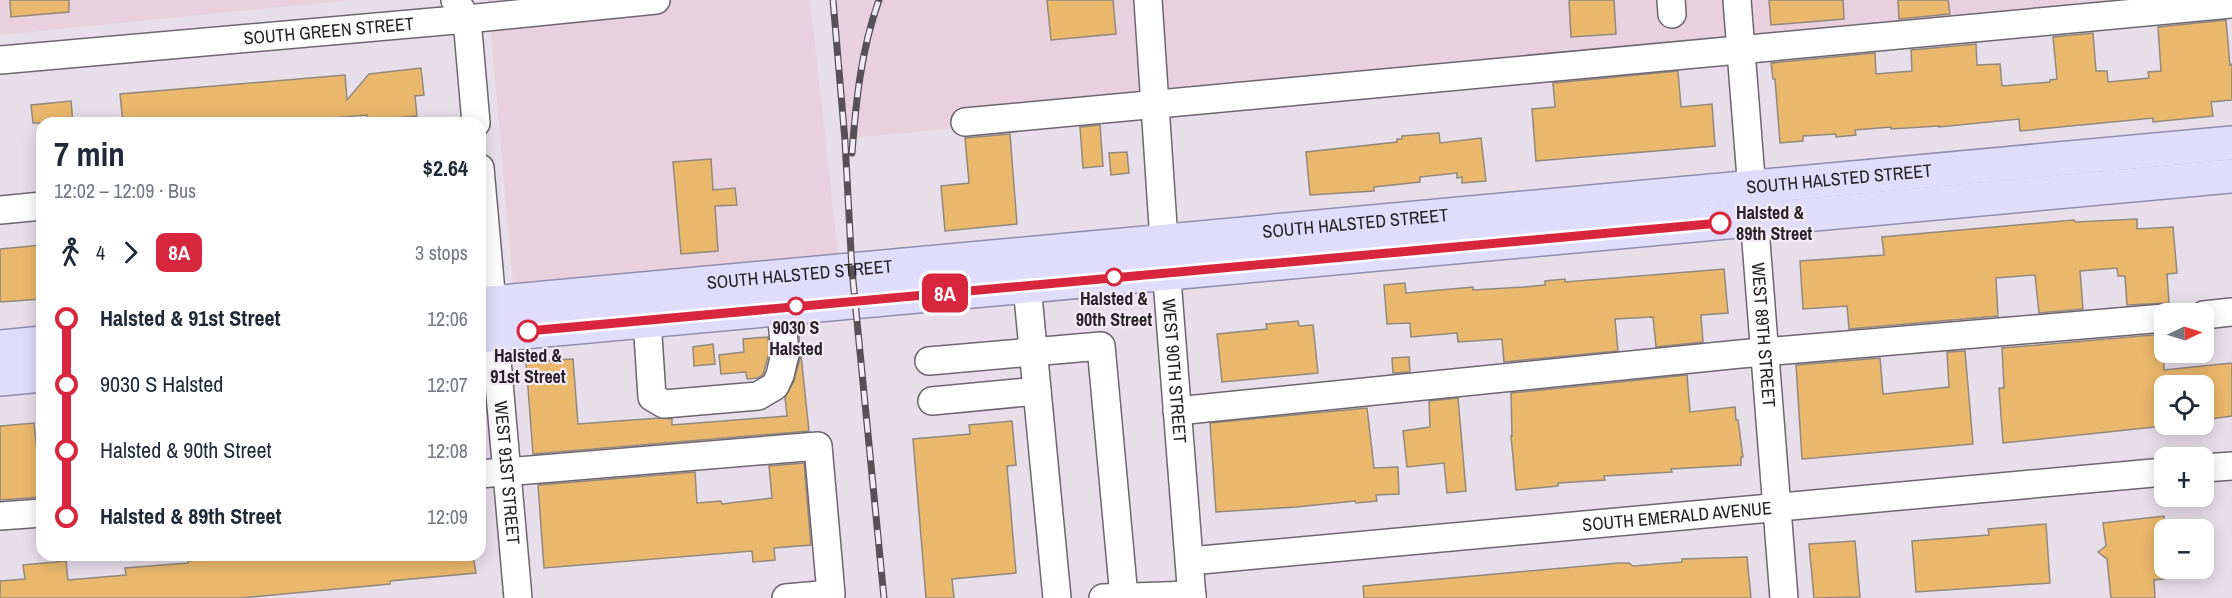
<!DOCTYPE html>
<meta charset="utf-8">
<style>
:root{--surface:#fff;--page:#f2f2f3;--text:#1f2937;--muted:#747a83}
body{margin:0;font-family:"Archivo Narrow",sans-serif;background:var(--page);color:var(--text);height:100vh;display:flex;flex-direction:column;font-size:22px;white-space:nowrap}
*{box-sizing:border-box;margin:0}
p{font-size:20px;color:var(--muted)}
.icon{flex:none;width:33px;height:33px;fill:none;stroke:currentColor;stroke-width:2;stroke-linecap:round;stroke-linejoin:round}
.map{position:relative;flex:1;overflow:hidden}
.drawer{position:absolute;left:36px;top:117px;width:450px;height:444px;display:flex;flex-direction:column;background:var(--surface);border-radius:18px;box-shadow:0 3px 15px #0003}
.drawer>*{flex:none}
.badge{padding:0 12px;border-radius:9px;font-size:21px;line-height:39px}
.needle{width:39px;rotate:86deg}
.controls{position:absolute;left:2154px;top:303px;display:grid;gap:12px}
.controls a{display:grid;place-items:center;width:60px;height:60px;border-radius:12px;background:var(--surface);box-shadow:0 3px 15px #0003;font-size:30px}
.map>.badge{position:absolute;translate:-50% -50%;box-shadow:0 0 0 3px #fff}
.legs{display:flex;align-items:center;gap:9px;height:66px;padding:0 18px;font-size:20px}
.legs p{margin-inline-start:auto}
.summary{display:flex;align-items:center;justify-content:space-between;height:102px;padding:0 18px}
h1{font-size:33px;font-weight:700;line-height:45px}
ul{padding:0 18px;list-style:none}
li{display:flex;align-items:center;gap:21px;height:66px;font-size:22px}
li i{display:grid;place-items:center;width:9px;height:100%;margin:0 8px;background:currentColor}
li i::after{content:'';width:15px;height:15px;margin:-8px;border:4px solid;border-radius:50%;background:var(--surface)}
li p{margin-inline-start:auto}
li:first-child i{background:linear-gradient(#0000 50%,currentColor 0)}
li:last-child i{background:linear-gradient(currentColor 50%,#0000 0)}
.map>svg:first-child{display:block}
.industrial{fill:#e8d1dd}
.building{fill:#eab86c;stroke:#91897e;stroke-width:1.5}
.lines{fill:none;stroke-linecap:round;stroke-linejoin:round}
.minor-casing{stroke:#6e6570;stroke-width:30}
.major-casing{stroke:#918daf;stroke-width:36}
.minor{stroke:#fff;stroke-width:27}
.major{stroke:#dfddfb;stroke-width:33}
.rail-casing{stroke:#575157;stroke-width:7}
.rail{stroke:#f5ebf7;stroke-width:4.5;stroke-dasharray:14;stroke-linecap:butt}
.line-1-casing{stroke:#fff;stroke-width:14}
.line-1{stroke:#d7263d;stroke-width:9}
.stop-1-dot{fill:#fff;stroke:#d7263d;stroke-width:3}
.labels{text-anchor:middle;stroke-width:4.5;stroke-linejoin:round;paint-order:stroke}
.street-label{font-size:18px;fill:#262226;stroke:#f5ebf7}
.stop-label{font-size:18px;font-weight:bold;fill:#262226;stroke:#f5ebf7}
</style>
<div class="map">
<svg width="2232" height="598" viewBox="0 0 2232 598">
<rect width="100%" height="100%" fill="#e8deea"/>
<path class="industrial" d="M0,0H353L0,35Z
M488,0H810L838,254L513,284Z
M831,0H2232V4L862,137L845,141Z"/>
<path class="building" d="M10,0H69V12L11,17Z
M1047,0H1113L1116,34L1051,40Z
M1569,0H1614L1616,34L1571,37Z
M1769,0H1843L1844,19L1771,25Z
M1898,0H1948L1950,14L1899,19Z
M2226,20L2230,65L2232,64V100L2211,102L2213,116L2153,122V118L2020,131L2019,119L1939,127V126L1891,129V127L1855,130L1856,135L1836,137V134L1803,136V141L1780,143L1775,79H1773L1771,63L1875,53L1876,74L1912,71L1911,50L1976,44L1977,65L2000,64L2002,86L2050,82V80L2057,79L2053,37L2093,33L2096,71H2107L2108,82L2149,78L2148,72L2161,71L2158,27Z
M421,68L424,95L415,96L417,116L394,118L390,123H382L379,120L368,121L367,115L306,120V122L297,123H123L120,94L345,75L347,100L369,74Z
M1678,71L1681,107L1712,104L1715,146L1536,161L1532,109L1555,107L1553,83Z
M71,101L73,123H33L31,105Z
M1100,125L1103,166L1083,168L1080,127Z
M1439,133L1440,143L1481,138L1486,181L1462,183V177L1457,178V173L1420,177V182L1374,187V191L1310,195L1306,152L1397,142V139H1402V136Z
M1010,134L1017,224L945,231L941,186L969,183L965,138Z
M1127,152L1129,173L1111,175L1109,153Z
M711,159L713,190L735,188L737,205L715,206L718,251L681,254L673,162Z
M2137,219V229L2173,227L2177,273L2167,274L2169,303L2127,305L2125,276H2118L2117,268L2080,271L2083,309L2039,313L2035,275L1996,278L1998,316L1849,329L1847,306L1803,309L1800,261L1884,255L1882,237L2074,220L2075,222Z
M42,245V299L0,302V249Z
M1724,269L1728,313L1701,315L1703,342L1656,347L1653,317L1615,319L1618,351L1504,362L1502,339L1458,342L1457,333L1411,337L1410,323L1387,324L1384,285L1405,283L1406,293L1473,287V290L1523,287L1545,285V281L1565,279V282Z
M1298,321L1299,326L1313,325L1318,373L1222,382L1217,334L1267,329L1266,324Z
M2164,334V370L2232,363V416L2204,420V386H2164V426L2003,443L1999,388H2004L2002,348Z
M799,336L809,431L533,454L526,362L573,359L578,424L659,418L672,419V425L787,416L785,397L794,381L800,358Z
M768,337L769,353L763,375L757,378L747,379L746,372L721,374L719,355L744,352L743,339Z
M713,344L715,364L694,366L693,347Z
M1965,351L1973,444L1802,459L1796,365L1880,358L1883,394L1949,387L1947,352Z
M1409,357L1410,372L1393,373L1392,358Z
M1687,375L1690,412L1735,407L1736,420H1738L1743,457H1741V465L1671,469L1672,472L1604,476L1605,480L1558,483V486L1516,490L1511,436H1512L1511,393Z
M1458,398L1466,491L1447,493L1444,463L1407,467L1403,431L1430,427L1429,401Z
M1367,408L1374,468L1398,467L1399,494L1376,495L1377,501L1356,503L1355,501L1296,507L1216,512L1210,423Z
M1012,421L1016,465L1007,466L1016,573L952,579L954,598H926L913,439L970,434L969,425Z
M34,423L42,497L0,500V426Z
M804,463L811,545L774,548L775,560L753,562L752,551L544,568L538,485L695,472L697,503L721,501L722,504L772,498L769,466Z
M2164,516V579L2154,580L2155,598H2111L2107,559L2098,552L2106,546L2103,523Z
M2046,524L2050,583L1916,592L1912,541L1989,535L1988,529Z
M1855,541L1860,597L1814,598L1809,544Z
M223,555H473L476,573L390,581V584L241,598H0V581L25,579L23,565L66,561L68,580L126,575L125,568L188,563V561L223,557Z
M1747,557L1751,598H1364L1363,586L1619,563H1629L1633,566L1682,562V559Z"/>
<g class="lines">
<g class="minor-casing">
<g id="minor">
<path d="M455,0L467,19L476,123"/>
<path id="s1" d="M1148,0L1164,241L1192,598"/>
<path d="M1671,0L1672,14"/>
<path id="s2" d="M1737,0L1784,598"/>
<path id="s3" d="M0,60L467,19L656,0"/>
<path d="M965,122L2232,4"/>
<path id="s4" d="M480,168L518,598"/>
<path d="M0,210L42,206"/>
<path d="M1027,286L1057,598"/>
<path d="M2204,315L2232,312"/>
<path d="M647,320L652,397L664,404L758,396L775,386L780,375L785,354L781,308"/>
<path d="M929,361L1101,346L1124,597"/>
<path d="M932,401L1037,391"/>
<path d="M1177,411L1740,354L2164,318"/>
<path d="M2204,468L2232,466"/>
<path d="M480,474L818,446L831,594L786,598"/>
<path d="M0,516L42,513"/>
<path id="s5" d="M1190,561L2164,472"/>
<path d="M1103,598L1192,595"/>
</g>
</g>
<g class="major-casing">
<g id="major">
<path id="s6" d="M480,304L2232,143"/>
<path d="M480,336L2232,176"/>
<path d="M0,347L42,343"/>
<path d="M0,379L42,375"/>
</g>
</g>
<use href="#minor" class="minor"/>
<use href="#major" class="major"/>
<g class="rail-casing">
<path id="rail" d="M833,0L845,141L852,270L884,598
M852,153C856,101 861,50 879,0"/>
</g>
<use href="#rail" class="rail"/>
</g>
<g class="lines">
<g class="line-1-casing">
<path id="line-1" d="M528,331L1720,223"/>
</g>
<use href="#line-1" class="line-1"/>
</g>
<g class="stop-1-dot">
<circle cx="1720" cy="223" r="10"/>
<circle cx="1114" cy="277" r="8"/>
<circle cx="796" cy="306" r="8"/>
<circle cx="528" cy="331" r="10"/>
</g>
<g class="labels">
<g class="street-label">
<text dy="6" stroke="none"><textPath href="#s3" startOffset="330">SOUTH GREEN STREET</textPath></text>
<text dy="6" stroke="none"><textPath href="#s6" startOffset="1365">SOUTH HALSTED STREET</textPath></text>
<text dy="6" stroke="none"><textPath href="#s6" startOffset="879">SOUTH HALSTED STREET</textPath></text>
<text dy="6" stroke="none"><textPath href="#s6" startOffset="321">SOUTH HALSTED STREET</textPath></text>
<text dy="6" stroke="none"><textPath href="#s2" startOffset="336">WEST 89TH STREET</textPath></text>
<text dy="6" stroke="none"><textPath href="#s1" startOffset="372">WEST 90TH STREET</textPath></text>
<text dy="6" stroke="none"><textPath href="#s4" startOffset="306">WEST 91ST STREET</textPath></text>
<text dy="6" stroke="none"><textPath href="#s5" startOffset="489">SOUTH EMERALD AVENUE</textPath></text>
</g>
<g class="stop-label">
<text x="1736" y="219" text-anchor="start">Halsted &amp;<tspan x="1736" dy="21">89th Street</tspan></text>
<text x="1114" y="305">Halsted &amp;<tspan x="1114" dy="21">90th Street</tspan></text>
<text x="796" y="334">9030 S<tspan x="796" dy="21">Halsted</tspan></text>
<text x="528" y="362">Halsted &amp;<tspan x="528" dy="21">91st Street</tspan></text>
</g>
</g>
</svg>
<div class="controls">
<a><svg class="needle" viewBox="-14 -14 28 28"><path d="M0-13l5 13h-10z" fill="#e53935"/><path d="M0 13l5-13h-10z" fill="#747a83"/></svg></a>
<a><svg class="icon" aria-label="locate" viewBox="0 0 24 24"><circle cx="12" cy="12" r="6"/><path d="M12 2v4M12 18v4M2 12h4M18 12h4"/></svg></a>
<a>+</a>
<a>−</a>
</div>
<b class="badge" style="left:945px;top:293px;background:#d7263d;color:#fff">8A</b>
<section class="drawer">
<div class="summary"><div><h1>7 min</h1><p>12:02 – 12:09 · Bus</p></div><b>$2.64</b></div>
<div class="legs"><svg class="icon" aria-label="walk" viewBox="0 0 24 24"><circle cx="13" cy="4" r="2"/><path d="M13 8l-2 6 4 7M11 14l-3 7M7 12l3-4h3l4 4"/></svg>4<svg class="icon" aria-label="forward" viewBox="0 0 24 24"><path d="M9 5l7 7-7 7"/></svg><b class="badge" style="background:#d7263d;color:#fff">8A</b><p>3 stops</p></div>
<ul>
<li><i style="color:#d7263d"></i><b>Halsted &amp; 91st Street</b><p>12:06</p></li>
<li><i style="color:#d7263d"></i><span>9030 S Halsted</span><p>12:07</p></li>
<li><i style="color:#d7263d"></i><span>Halsted &amp; 90th Street</span><p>12:08</p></li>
<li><i style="color:#d7263d"></i><b>Halsted &amp; 89th Street</b><p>12:09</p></li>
</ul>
</section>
</div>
